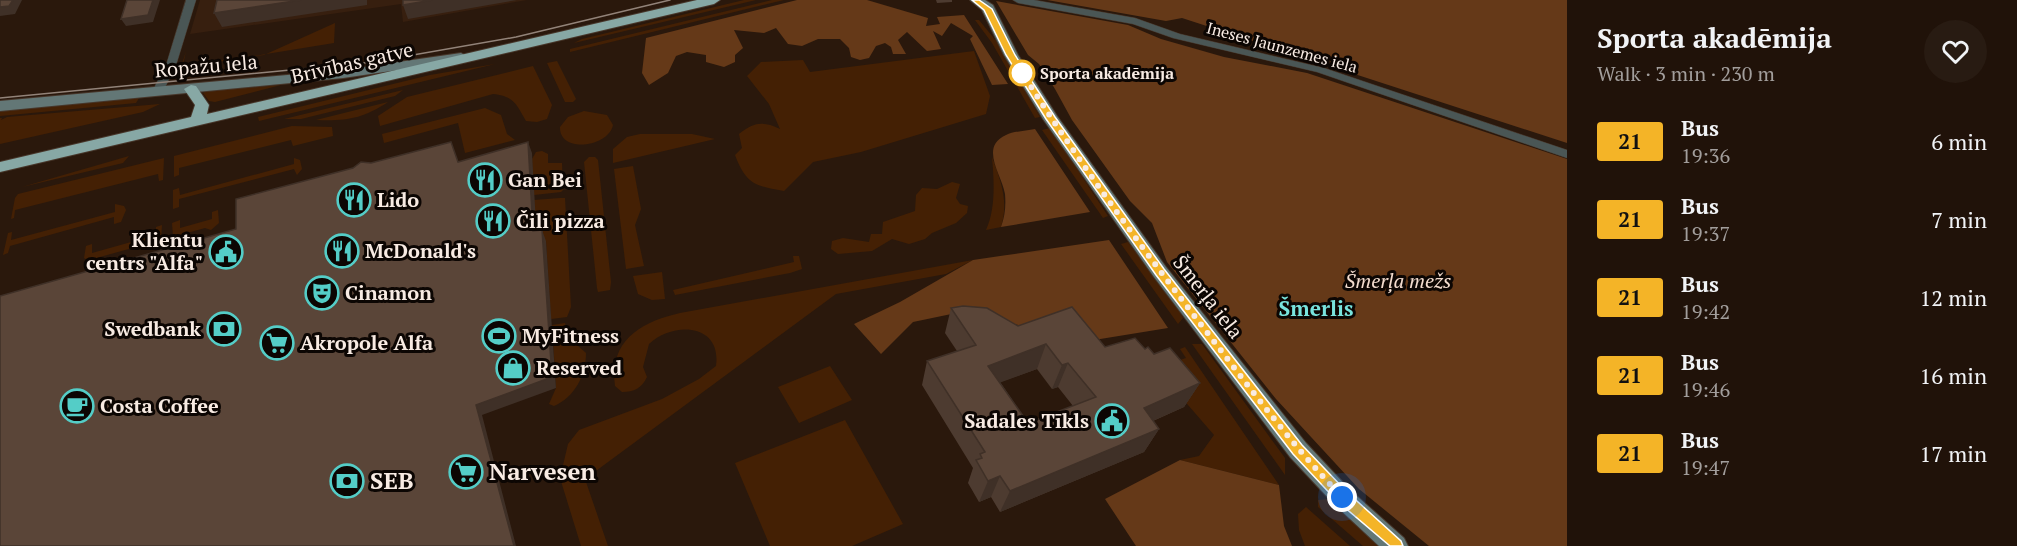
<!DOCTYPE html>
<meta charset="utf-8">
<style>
:root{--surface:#201209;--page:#281b12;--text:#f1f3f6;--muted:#a29e9c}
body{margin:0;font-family:"PT Serif",serif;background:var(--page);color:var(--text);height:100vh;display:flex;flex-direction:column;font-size:22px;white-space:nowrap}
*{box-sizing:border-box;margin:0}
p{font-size:20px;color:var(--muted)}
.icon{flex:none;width:33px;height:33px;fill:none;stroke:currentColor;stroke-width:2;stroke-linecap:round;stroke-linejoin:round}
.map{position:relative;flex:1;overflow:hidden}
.sheet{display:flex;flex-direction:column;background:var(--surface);width:450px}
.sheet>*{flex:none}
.badge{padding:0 12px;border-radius:4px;font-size:21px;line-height:39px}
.you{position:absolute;width:30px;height:30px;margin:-15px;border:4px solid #fff;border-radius:50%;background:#1a73e8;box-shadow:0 0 0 9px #1a73e833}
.map>.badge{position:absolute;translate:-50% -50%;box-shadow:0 0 0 3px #fff}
.round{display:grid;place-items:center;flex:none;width:63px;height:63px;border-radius:32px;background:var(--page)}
.summary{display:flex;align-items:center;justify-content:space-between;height:102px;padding:0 30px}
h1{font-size:28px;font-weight:700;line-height:45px}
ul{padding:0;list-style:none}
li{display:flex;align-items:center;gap:18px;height:78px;padding:0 30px}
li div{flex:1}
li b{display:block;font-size:22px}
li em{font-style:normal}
li .badge{min-width:66px;font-weight:700;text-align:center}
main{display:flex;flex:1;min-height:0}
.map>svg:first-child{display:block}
.built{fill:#371f0f}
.green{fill:#442004}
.forest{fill:#653918}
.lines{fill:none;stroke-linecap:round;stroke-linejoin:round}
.street-casing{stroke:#47362a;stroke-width:1}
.secondary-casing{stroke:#47362a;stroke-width:2}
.highway-casing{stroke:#47362a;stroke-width:2}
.street{fill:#4a5655;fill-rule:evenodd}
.secondary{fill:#637776;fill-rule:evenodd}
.highway{fill:#87a8a5;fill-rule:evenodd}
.tram{stroke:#928379;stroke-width:1.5}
.wall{fill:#4d3b30;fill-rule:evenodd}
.shaded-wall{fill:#3f3027}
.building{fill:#5a4538;stroke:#3f3027;stroke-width:1.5;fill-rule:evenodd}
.line{fill:#f4b427;stroke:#fff;stroke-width:1.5}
.walk{stroke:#f8ebe3;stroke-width:6;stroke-dasharray:0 10.8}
.stop-dot{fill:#fff;stroke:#f4b427;stroke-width:3}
.labels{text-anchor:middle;stroke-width:6;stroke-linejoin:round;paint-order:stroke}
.far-street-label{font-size:16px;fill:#f8ebe3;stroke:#0c0603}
.far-stop-label{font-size:16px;font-weight:bold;fill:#f8ebe3;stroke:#0c0603;text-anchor:start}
.street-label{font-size:20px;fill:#f8ebe3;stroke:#0c0603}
.poi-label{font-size:20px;font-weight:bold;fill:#f8ebe3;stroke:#0c0603;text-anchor:start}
.park-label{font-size:20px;font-style:italic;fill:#f3dcce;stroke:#0c0603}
.neighbourhood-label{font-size:21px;font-weight:bold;fill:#78e3dd;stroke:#0c0603}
.near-poi-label{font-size:24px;font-weight:bold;fill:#f8ebe3;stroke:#0c0603;text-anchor:start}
</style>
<main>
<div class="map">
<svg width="1567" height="546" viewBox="0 0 1567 546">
<rect width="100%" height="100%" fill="#2a180c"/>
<path class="built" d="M200,0H527L403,22L401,4L190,34Z"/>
<path class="green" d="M744,0H756L574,43L582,39Z
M772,0H784L570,52V49Z
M975,20H979L997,42L1040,117L1035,118L992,43Z
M335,23L334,43L181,68L186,51L183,65L264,55Z
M974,51L990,96L986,114L861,152L813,162L784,191C755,186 746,184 735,155L742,148L739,134C754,122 763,121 780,129L769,104L747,76L761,62L803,60L810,72Z
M557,61L576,99L573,102H565L547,63Z
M495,64L259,121L258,117L430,75Z
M533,66L552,105L547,119L537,122L526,121C516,104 514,96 493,94L380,126L378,116L407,97Z
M281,85L215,102L209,101L203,93L207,91Z
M403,90L395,96L301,119H284Z
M139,98L136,103L0,116V111Z
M388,102C362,119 347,121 316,120Z
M160,104L143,112L0,144V118H2L1,120L7,117Z
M485,108L501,115L507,134L515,140L465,153L458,123L384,143L382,134Z
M584,111L607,115L613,125C609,147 559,154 560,127L568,117Z
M292,126L332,127L333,136L293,146L291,140L179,168V175L174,177V156Z
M1050,128L1108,216L1103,218L1042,130Z
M640,134H692L715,139L613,163V149L627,137Z
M542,151L548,154V163H562L563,190L561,192L534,195L532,159L536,152Z
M129,156L123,163L22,187Z
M589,157H595L598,160L611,282L610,290L598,292L597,288L584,162Z
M992,157C1001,182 1009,201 1001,227L986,230C996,208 994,180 992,157Z
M164,158L163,180L159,181L158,174L15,210L14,218L11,219L15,198L18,194Z
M294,158L300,160L302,169L297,175L294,169L179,199V207L173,209V190L179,188L180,195L294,164Z
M633,166L641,209L635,225L644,266L626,269L614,169Z
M952,182L960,184L956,198L960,204L968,206L967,213L956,223L932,233L925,239L909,244L892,239L872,251L838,254L831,249L832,241L843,238L869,242L871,234H882L883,222L915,211L916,195L922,188L937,189Z
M560,198H565L571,307L567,317L551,319L546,241L537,242L534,200Z
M115,204L124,206L126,210L121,222L114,224V217L10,246L8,253L3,255L8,233L12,232L11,240L115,212Z
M218,210L219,223L211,230L205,228L173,237L172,223L180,220V228L212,219V212Z
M162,225L161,240L100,257L92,263L84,258L86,246L92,244V253L156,235V227Z
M1128,242L1180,312L1183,318L1178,324L1121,244Z
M793,256H799L802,269L790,273L675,295L673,290L794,262Z
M973,260L946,274L836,294L585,479L608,546H581L560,478L568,444L579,430L662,399L699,379L716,366C722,323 673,321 649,344L643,367L647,377C642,388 634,392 622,392L615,386C609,340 641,322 680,313Z
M662,272L665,299L652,300L638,294L633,276Z
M565,323L568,337L586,353C586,375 575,397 554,406L549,404L556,388L552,325Z
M1192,344H1202L1285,458V475Z
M1185,347L1279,485L1180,460L1199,456L1214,435L1156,368L1186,358L1180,349Z
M830,366L852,400L799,423L778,387Z
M845,420L903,524L852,546H770L735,463Z
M1329,499L1379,546H1363L1318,507V500Z
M1306,507L1350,546H1305L1299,530L1298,514Z"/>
<path class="forest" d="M797,0H867L928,18L926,26L940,24L937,17L964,15L1008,84L992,85L970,39L973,36L951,23L942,36L933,31L941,49L927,51L907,32L898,40L906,54H893L891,47L885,43L876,46L869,58L860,60L851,57L849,48L840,39H818L802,46L788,44L776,28L764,33L734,30L743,48L735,55V62L724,67L706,62V55L687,52L676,56L668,73L649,85L642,73L646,38Z
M1047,0H1567V143L1182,18L1166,21Z
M996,1L1128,25L1161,39L1224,57L1307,73L1567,159V546H1429L1359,489L1276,399L1167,262L1152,223L1130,201L1072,120L1055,89L1039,64L1028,55Z
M1035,129L1090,212L1001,227C1005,216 1006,206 1005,194C1002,175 979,147 1006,135C1014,131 1026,131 1035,129Z
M1109,240L1168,328L1088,341L961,312L913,322L881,354L854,324L900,302L973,260Z
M1180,460L1279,485L1284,526L1292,546H1136L1105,499Z"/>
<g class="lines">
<g class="street-casing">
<path id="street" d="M186,0H196L177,62L162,94H154L152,92L167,62Z
M1013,0H1034L1135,18L1180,34L1324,68L1567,150V158L1317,72L1173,38L1133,24L1018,3Z"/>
</g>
<g class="secondary-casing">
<path id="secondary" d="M970,0H985L993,5L1018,55L1057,116L1166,267L1306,443L1350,490L1404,538L1408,546H1379L1334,504L1290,457L1154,277L1043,119L1004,55L982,10Z
M461,53L468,57L466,60L343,78L0,111V101L343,70Z"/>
</g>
<g class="highway-casing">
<path id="highway" d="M697,0H720L714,4L0,172V162L191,117L195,105L184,89L191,85L196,86L209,105L207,114Z"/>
</g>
<use href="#street" class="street"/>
<use href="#secondary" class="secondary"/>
<use href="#highway" class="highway"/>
<path class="tram" d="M0,98L373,62L516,37L670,0"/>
</g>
<path class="wall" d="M936,0H952V2L937,3Z
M951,308L1018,326L1105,347L1145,349L1154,354L1200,383L1184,407L1153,421L1159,429L1144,452L1000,512L991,497L979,502L968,483L973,468L922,385L927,361L957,351L945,333ZM1037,369L1052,389L1058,387L1073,406L1028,423L1000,382Z"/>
<path class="shaded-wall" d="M13,0H22L15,14L0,16V7Z
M153,0H160L153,22L126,26L121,19Z
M301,0H367V5L222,27L214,13Z
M432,0H517L408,19L403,5Z
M528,142L532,153L537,242L533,231Z
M542,230L546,241L556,388L482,415L516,546H514L476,405Z
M1046,344L1037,369L980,390L988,366Z
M1068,363L1058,387L1052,389L1062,365Z
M1200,383L1184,407L1130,431L1144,408Z
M1159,429L1144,452L1000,512L1010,491Z
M1000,476L991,497L979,502L988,481Z"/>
<path class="building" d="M0,0H13L9,6L0,7Z
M127,0H153L148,15L121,19Z
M217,0H301L214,13Z
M403,0H432L403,5Z
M451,142L458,162L528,142L533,231L542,230L552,377L476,405L514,546H0V296L236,229V199L353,168L361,162L371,163Z
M963,306L987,308L1018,326L1072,307L1105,347L1135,338L1145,349L1148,347L1154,354L1170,348L1200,383L1144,408L1159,429L1010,491L1000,476L988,481L976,460L982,458L980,454L985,452L927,361L976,345L951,308ZM1046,344L1062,365L1068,363L1096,397L1028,423L988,366Z"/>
<path class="line" d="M972,0H979L992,9L1015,55L1055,117L1164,269L1302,445L1347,492L1401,541L1403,546H1390L1337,501L1293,454L1156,275L1046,119L1006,55L984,10Z"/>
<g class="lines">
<path class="walk" d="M1022,73L1021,71C1078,161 1141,247 1206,331C1250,388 1292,445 1342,497"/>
</g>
<defs>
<g id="restaurant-ring" transform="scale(1.725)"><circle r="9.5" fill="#0c0603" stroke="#54cdc7" stroke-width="1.5"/><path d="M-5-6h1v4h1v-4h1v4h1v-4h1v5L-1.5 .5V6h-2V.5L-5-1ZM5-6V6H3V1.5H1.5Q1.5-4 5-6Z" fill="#54cdc7"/></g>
<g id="civic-ring" transform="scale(1.725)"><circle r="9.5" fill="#0c0603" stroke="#54cdc7" stroke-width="1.5"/><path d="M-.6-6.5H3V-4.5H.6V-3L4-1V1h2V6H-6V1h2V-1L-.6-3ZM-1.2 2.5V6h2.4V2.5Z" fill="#54cdc7"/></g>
<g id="theatre-ring" transform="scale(1.725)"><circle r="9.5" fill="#0c0603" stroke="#54cdc7" stroke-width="1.5"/><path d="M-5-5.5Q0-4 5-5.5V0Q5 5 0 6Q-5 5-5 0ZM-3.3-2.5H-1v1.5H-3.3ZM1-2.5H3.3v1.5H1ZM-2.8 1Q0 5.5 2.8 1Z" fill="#54cdc7"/></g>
<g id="bank-ring" transform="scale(1.725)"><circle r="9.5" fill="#0c0603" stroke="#54cdc7" stroke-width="1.5"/><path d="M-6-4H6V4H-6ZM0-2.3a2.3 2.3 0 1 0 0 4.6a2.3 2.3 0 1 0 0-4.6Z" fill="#54cdc7"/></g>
<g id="stadium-ring" transform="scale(1.725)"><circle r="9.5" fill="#0c0603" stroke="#54cdc7" stroke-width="1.5"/><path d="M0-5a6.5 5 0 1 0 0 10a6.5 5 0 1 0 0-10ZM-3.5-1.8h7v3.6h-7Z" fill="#54cdc7"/></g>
<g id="supermarket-ring" transform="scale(1.725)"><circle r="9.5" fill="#0c0603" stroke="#54cdc7" stroke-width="1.5"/><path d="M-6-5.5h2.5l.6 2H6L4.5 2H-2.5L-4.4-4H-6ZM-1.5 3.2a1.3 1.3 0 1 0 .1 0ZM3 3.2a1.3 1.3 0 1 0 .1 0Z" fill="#54cdc7"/></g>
<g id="shop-ring" transform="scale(1.725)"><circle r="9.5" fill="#0c0603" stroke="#54cdc7" stroke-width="1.5"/><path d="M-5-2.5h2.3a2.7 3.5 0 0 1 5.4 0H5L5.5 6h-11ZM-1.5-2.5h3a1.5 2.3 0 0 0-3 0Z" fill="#54cdc7"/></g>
<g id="cafe-ring" transform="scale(1.725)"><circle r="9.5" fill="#0c0603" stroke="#54cdc7" stroke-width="1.5"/><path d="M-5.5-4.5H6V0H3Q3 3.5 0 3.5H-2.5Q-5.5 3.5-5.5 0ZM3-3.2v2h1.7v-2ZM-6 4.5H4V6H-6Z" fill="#54cdc7"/></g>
</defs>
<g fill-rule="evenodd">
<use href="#restaurant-ring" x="485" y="180"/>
<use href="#restaurant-ring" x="354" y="200"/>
<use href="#restaurant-ring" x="493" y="221"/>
<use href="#restaurant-ring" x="342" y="251"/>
<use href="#civic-ring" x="226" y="252"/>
<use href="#theatre-ring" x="322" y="293"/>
<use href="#bank-ring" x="224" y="329"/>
<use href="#stadium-ring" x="499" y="336"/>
<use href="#supermarket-ring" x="277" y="343"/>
<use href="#shop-ring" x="513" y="368"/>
<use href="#cafe-ring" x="77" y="406"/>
<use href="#civic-ring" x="1112" y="421"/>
<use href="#supermarket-ring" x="466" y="472"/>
<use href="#bank-ring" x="347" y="481"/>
</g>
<circle class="stop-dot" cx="1022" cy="73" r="12"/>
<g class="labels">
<g class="far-street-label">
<text transform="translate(1282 47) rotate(15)" y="6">Ineses Jaunzemes iela</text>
</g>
<g class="far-stop-label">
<text x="1040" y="79">Sporta akadēmija</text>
</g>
<g class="street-label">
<text transform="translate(352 63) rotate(-13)" y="7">Brīvības gatve</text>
<text transform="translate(206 66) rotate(-5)" y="7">Ropažu iela</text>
<text transform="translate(1208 297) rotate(52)" y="7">Šmerļa iela</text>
</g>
<g class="poi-label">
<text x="508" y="187">Gan Bei</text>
<text x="377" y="207">Lido</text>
<text x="516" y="228">Čili pizza</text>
<text x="203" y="247" text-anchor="end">Klientu<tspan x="203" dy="23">centrs "Alfa"</tspan></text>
<text x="365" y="258">McDonald's</text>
<text x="345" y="300">Cinamon</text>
<text x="201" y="336" text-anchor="end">Swedbank</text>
<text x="522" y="343">MyFitness</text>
<text x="300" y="350">Akropole Alfa</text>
<text x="536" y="375">Reserved</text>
<text x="100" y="413">Costa Coffee</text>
<text x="1089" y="428" text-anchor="end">Sadales Tīkls</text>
</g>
<g class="park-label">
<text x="1398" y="288">Šmerļa mežs</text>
</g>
<g class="neighbourhood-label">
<text x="1316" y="316">Šmerlis</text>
</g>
<g class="near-poi-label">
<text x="489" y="480">Narvesen</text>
<text x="370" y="489">SEB</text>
</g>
</g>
</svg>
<div class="you" style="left:1342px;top:497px"></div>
</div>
<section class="sheet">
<div class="summary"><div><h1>Sporta akadēmija</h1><p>Walk · 3 min · 230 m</p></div><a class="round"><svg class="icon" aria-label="heart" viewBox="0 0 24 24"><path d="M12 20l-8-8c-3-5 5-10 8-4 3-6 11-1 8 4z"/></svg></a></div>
<ul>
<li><span class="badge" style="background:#f4b427;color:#111">21</span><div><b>Bus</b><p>19:36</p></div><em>6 min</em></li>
<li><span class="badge" style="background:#f4b427;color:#111">21</span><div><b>Bus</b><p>19:37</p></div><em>7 min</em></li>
<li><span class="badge" style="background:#f4b427;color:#111">21</span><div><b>Bus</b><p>19:42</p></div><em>12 min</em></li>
<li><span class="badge" style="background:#f4b427;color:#111">21</span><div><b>Bus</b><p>19:46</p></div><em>16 min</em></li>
<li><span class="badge" style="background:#f4b427;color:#111">21</span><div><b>Bus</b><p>19:47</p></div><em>17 min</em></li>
</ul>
</section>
</main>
